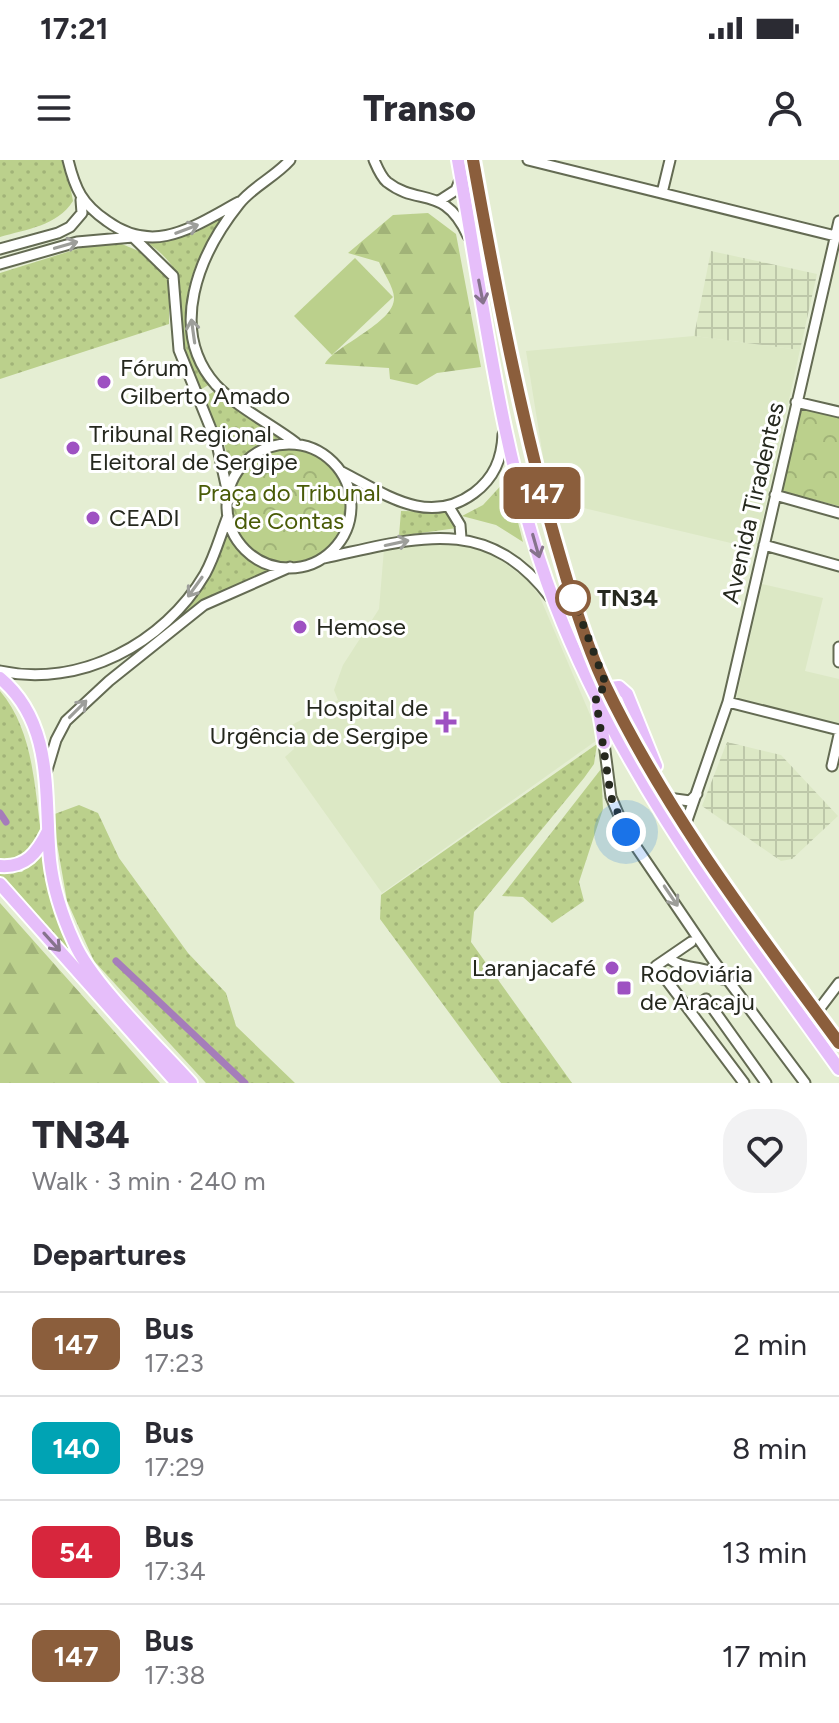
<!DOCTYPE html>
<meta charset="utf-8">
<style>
:root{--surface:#fff;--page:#f2f2f3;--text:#2b2b33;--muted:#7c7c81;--line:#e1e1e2}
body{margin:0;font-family:Figtree,sans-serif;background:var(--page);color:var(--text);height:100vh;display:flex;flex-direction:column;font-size:30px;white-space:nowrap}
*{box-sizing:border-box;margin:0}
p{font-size:26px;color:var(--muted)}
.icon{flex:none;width:44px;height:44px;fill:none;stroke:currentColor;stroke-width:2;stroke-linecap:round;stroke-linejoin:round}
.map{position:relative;height:923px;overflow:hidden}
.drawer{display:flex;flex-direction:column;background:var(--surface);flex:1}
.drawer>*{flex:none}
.badge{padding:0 16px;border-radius:12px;font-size:28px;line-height:52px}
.you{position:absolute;width:40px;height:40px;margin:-20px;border:6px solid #fff;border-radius:50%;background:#1a73e8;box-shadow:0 0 0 12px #1a73e833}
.map>.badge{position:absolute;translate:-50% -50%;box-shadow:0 0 0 4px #fff}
h2{padding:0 32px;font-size:30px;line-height:72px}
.round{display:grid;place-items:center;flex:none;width:84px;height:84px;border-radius:32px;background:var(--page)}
.headline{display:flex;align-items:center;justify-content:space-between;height:136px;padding:0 32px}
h1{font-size:38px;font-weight:800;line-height:60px}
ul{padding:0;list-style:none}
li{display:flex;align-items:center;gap:24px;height:104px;padding:0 32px;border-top:2px solid var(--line)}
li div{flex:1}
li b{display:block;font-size:30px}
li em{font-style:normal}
li .badge{min-width:88px;font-weight:700;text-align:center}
.status{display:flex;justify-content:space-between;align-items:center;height:56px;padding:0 40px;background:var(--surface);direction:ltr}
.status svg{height:22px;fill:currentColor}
header{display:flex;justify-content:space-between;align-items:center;height:104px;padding:0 32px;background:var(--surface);font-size:36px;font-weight:800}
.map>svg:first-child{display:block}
.built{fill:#dce8c5}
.industrial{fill:url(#industrial-grid)}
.grass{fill:url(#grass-dots)}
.forest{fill:url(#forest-firs)}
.park{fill:url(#park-crowns)}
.pitch{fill:#bbd08c}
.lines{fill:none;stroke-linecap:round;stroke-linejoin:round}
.canal{stroke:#a57dba;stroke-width:7}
.minor-casing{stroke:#646b53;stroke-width:13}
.major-casing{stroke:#fff;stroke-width:16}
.minor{stroke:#fff;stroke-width:9}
.major{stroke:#e6befa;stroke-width:12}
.oneway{stroke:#9d9e9a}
.oneway2{stroke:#86738c}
.line-casing{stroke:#fff;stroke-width:18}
.line{stroke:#8b5e3c;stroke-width:12}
.walk{stroke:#25281e;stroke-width:8;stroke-dasharray:0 14.4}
.poi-dot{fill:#9e51c2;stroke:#fff;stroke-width:3}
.stop-dot{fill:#fff;stroke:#8b5e3c;stroke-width:4}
.labels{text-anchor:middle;stroke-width:6;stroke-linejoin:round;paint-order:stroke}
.poi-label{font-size:24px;fill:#25281e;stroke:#fff;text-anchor:start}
.park-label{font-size:24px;fill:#495b07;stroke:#fff}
.street-label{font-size:24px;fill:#25281e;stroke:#fff}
.stop-label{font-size:24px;font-weight:bold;fill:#25281e;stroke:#fff;text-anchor:start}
</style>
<div class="status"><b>17:21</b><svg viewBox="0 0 49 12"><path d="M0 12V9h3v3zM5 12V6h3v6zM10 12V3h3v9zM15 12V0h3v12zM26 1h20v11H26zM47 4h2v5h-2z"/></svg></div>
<header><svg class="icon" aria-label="menu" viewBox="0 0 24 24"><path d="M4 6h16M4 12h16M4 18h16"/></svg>Transo<svg class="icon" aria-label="person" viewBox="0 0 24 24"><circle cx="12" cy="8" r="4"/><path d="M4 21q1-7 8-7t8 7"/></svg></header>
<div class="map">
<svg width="839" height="923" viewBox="0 0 839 923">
<defs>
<pattern id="industrial-grid" width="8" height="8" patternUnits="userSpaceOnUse" patternTransform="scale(2)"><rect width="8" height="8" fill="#dce8c5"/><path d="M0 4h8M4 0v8" fill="none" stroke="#bdc7a9"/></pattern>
<pattern id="grass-dots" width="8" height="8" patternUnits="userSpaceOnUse" patternTransform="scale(2)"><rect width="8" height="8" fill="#bbd08c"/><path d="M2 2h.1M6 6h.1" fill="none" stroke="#a1b378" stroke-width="1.8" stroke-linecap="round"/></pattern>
<pattern id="forest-firs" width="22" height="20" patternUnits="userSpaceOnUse" patternTransform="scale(2)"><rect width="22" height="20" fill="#bbd08c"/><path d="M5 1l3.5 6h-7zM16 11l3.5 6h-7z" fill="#a1b378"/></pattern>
<pattern id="park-crowns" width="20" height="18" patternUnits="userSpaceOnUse" patternTransform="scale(2)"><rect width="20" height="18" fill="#bbd08c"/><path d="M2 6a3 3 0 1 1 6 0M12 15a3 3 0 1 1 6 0" fill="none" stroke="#a1b378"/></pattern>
</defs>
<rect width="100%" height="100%" fill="#e5eed3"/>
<path class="built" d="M694,176L800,190L756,389L550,340L526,191Z
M429,380L459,382L494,395L526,419L539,435L600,578L382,733L285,597L294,589L288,567L338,540L334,530L343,505L379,449L384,389Z
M762,424L823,438L805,511L839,519V566L736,539Z"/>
<path class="industrial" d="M711,91L817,114L800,190L694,176Z
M727,582L781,595L838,656L792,699L781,701L702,646Z"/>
<path class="grass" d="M0,0H65L73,41C57,66 27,69 0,77Z
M224,56C183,116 171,159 212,223L198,231C191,211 183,192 181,171C178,130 188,111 149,84L195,73Z
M117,82L141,92L169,120V164L0,219V113L93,84Z
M217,230L284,278L247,295L232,316L223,278L202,238Z
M401,351L450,352L457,368L399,376Z
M226,370L243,396L276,411C222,426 183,454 141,489L138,487C176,451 215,423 226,370Z
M0,531C33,570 34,624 41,672C29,688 21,701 0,700Z
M597,584L594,604L584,618L474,752L471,782L572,923H501L380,759L381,735Z
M601,609L603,649L579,722L584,741L552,763L523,737L502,736Z
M79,645L98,653L119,698L188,793L226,833L236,866L295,923H206L94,801L67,741L52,655Z
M42,690L51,736L80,808L0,716V712H22Z"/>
<path class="forest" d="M428,53L456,74L481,207L437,213L417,225L390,219L389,208L325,204C334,186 395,163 394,138C394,127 383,112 379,102L348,93L393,55Z
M0,743L160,923H0Z"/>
<path class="park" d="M799,247L839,257V346L779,331Z
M227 346a61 61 0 1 1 122 0a61 61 0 1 1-122 0Z
M507,319L523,382L496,365L462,356L483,345Z"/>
<path class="pitch" d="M355,98L393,137L332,195L294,156Z"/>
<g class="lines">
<path class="canal" d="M0,653L6,662
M116,801L245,923"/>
<g class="minor-casing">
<path id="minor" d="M68,0C75,29 82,44 107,61C155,96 194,66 239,42
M290,0C275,17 252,27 239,44C199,94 167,170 216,225C238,248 271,264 296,283
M374,0C377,7 381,17 387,22C419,47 444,24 468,76
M528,0L839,77
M662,33L670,0
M439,41L456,30L461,17
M0,89L58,73L70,67L82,53L81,40
M0,104L77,82L133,77L173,116L179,190L217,284L228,334
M796,242L839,252
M227 346a62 62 0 1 1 124 0a62 62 0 1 1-124 0Z
M342,312C385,334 428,367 474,333C494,318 502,299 503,274
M775,335L839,353
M449,347L460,365L461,378
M764,385L839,406
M324,398C414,379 485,352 550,437
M839,487V502
M0,511C80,528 164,484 205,414C215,396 220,376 228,356
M728,542L839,570
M604,583L611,637L626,672L713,800L805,923
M832,606L839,575
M47,610L56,580L66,561L109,521L204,445L290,407
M668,638L690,641L697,634
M684,669L728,542L839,61
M691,782L656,806L744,923
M669,798C684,812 706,803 722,819
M691,850L706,839L766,923
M817,852L839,823"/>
</g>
<g class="major-casing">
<path id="major" d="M458,0C484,146 502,305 555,444C621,615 734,762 839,909
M473,0C497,130 520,259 557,385C571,431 583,479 604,523C667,654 754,766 839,883
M0,518C55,564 44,636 50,700C53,727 63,758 74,782C92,824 159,887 191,923
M602,529L619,527L627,534L656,606
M598,546L604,583
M0,706C26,708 37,693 48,671
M0,724L177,923"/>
</g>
<use href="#minor" class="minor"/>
<use href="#major" class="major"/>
</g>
<defs><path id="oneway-shaft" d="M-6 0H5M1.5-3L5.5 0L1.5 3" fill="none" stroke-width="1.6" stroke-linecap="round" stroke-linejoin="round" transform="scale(2)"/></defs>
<g class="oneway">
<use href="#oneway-shaft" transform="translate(187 69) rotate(-21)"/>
<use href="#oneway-shaft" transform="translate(66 85) rotate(-16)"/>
<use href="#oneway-shaft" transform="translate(193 171) rotate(-98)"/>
<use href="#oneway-shaft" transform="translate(397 383) rotate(-12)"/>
<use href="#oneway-shaft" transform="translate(195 427) rotate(126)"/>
<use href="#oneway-shaft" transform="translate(78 549) rotate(-45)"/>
<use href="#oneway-shaft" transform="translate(671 736) rotate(56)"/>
</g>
<g class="oneway2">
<use href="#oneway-shaft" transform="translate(481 132) rotate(79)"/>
<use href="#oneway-shaft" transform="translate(536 386) rotate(74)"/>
<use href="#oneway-shaft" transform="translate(52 782) rotate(48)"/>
</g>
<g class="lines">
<g class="line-casing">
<path id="line" d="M473,0C496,128 520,255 555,379C569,427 583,478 604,523C667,654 754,767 839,883"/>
</g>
<use href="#line" class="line"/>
<path class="walk" d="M573,438L607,527L595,533L611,637L626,672"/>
</g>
<g class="poi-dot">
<circle cx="104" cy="222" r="8"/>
<circle cx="73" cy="288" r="8"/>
<circle cx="93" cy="358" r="8"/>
<circle cx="300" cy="467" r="8"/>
<path d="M442 550h8v8h8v8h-8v8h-8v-8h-8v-8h8z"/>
<circle cx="612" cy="808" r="8"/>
<rect x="616" y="820" width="16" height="16" rx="4"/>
</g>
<circle class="stop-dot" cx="573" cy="438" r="16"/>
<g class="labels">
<g class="poi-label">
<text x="120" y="216">Fórum<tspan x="120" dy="28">Gilberto Amado</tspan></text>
<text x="89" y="282">Tribunal Regional<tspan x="89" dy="28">Eleitoral de Sergipe</tspan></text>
<text x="109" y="366">CEADI</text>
<text x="316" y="475">Hemose</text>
<text x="428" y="556" text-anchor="end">Hospital de<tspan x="428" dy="28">Urgência de Sergipe</tspan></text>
<text x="596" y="816" text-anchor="end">Laranjacafé</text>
<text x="640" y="822">Rodoviária<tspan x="640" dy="28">de Aracaju</tspan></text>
</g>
<g class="park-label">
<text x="289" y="341">Praça do Tribunal<tspan x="289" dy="28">de Contas</tspan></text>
</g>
<g class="street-label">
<text transform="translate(753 343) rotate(-77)" y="8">Avenida Tiradentes</text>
</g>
<g class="stop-label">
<text x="597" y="446">TN34</text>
</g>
</g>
</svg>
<div class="you" style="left:626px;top:672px"></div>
<b class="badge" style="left:542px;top:333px;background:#8b5e3c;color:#fff">147</b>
</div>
<section class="drawer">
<div class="headline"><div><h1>TN34</h1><p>Walk · 3 min · 240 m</p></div><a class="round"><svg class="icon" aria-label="heart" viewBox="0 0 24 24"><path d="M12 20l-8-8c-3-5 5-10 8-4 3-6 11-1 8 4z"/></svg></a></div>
<h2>Departures</h2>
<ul>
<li><span class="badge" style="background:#8b5e3c;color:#fff">147</span><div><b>Bus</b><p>17:23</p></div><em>2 min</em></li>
<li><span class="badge" style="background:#00a3b4;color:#fff">140</span><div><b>Bus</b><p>17:29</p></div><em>8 min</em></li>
<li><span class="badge" style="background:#d7263d;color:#fff">54</span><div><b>Bus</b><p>17:34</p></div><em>13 min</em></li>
<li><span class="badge" style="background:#8b5e3c;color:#fff">147</span><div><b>Bus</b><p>17:38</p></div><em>17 min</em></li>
</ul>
</section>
